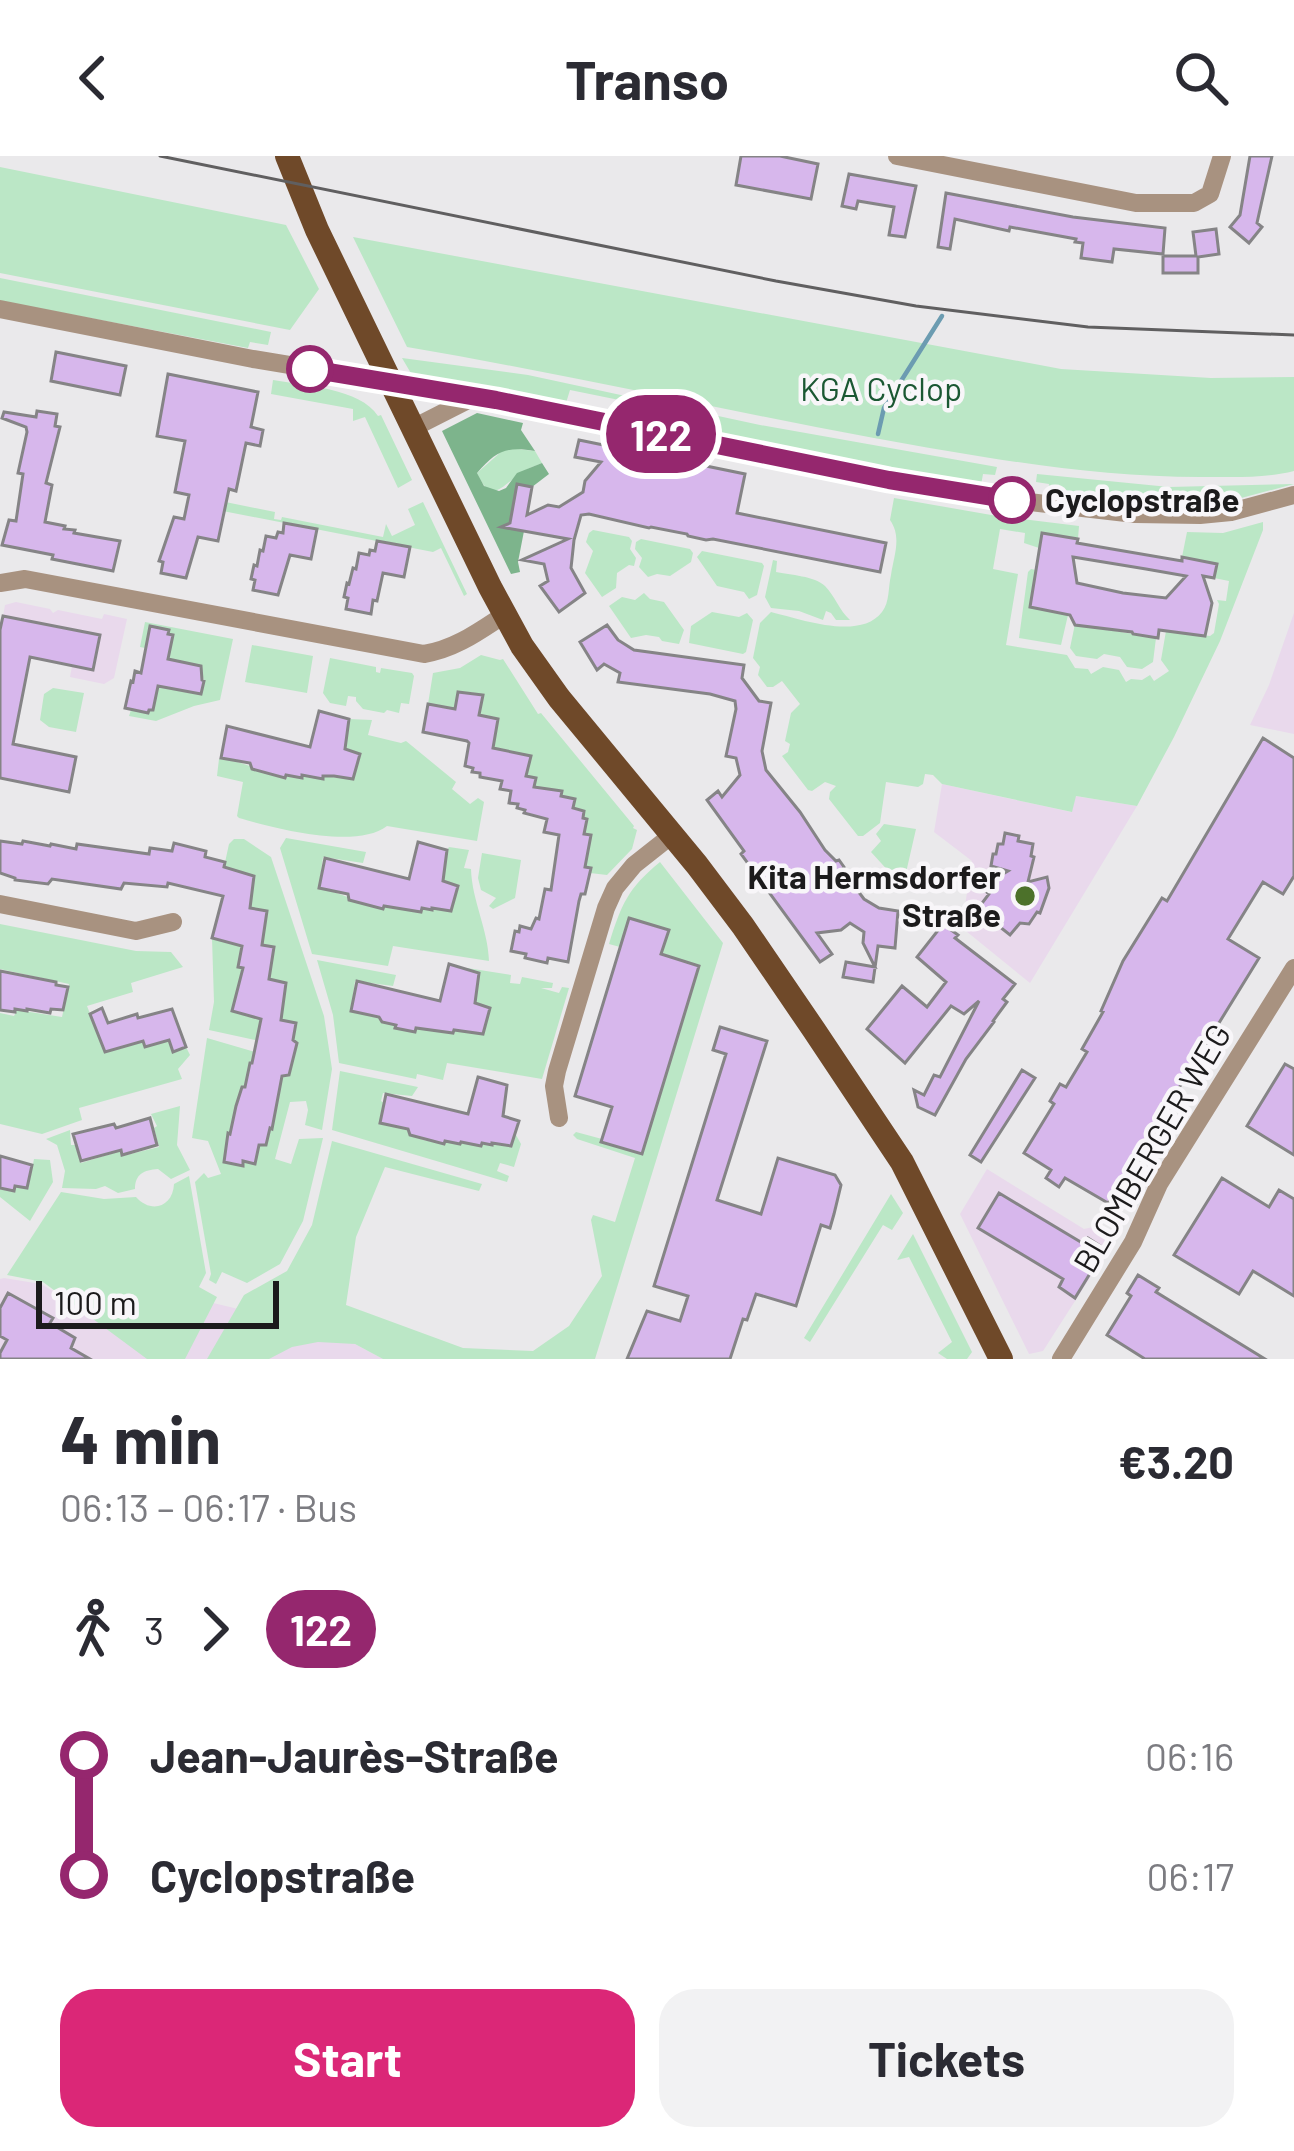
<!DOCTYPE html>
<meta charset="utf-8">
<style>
:root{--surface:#fff;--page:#f2f2f3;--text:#2b2b33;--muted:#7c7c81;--accent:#db2777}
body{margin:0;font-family:Barlow,sans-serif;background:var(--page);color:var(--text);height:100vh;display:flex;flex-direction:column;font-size:45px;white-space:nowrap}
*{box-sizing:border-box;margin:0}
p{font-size:39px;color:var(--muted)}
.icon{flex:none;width:66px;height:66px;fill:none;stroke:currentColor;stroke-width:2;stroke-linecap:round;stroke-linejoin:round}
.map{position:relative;height:1203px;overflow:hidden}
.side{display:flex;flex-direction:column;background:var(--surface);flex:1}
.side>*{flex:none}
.badge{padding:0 24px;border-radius:39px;font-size:42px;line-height:78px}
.scale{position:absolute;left:36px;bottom:30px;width:243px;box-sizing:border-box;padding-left:12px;border:6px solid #1c1b1c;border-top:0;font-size:33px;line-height:42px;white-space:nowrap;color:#1c1b1c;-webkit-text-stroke:9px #f8f6f9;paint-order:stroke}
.map>.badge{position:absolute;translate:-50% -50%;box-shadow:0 0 0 6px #fff}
.legs{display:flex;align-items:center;gap:18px;height:132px;padding:0 60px;font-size:39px}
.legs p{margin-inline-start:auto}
.summary{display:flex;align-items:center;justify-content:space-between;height:204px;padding:0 60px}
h1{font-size:66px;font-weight:700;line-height:90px}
.primary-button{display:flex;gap:24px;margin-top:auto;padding:24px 60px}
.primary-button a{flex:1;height:138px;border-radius:36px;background:var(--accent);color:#fff;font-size:48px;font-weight:700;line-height:138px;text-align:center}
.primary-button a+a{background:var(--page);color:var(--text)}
ul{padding:0 60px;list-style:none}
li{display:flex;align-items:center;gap:42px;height:120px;font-size:45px}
li i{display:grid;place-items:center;width:18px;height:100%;margin:0 15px;background:currentColor}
li i::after{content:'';width:30px;height:30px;margin:-15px;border:9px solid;border-radius:50%;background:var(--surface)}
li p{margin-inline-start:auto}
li:first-child i{background:linear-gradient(#0000 50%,currentColor 0)}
li:last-child i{background:linear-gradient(currentColor 50%,#0000 0)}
header{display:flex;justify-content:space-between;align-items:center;height:156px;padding:0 60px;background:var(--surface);font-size:54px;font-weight:700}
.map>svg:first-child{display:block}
.education{fill:#e9d9ec}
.green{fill:#bbe7c6}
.forest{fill:#7db48c}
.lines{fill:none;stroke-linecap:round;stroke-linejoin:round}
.stream{stroke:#6c9cb1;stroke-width:4.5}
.building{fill:#d7b7ec;stroke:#858486;stroke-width:3;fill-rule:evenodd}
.minor{stroke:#a89280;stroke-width:18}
.major{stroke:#6f4929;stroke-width:24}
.tram{stroke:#605f60;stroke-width:3}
.line-1-casing{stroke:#fff;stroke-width:27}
.line-1{stroke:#95276e;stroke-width:18}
.stop-1-dot{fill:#fff;stroke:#95276e;stroke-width:6}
.poi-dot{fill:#4c712a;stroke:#f8f6f9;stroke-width:4.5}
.labels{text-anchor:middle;stroke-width:9;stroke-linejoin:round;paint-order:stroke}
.park-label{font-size:33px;fill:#1b5833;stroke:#f8f6f9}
.stop-label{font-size:33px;font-weight:bold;fill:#1c1b1c;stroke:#f8f6f9;text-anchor:start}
.poi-label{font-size:33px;font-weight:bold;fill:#1c1b1c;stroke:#f8f6f9;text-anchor:end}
.street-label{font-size:33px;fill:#1c1b1c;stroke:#f8f6f9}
</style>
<header><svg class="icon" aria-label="back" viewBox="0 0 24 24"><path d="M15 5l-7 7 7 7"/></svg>Transo<svg class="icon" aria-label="search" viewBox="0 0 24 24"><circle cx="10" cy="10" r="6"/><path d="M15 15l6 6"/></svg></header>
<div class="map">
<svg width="1294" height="1203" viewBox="0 0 1294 1203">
<rect width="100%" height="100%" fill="#eae9eb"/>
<path class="education" d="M16,446L50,453L53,457L58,454L102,463L104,458L127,463L114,522L104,528L70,521L72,510L99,479L3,460L5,449Z
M1294,457V578L1250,569L1269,529Z
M942,628L1071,656L1075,640L1137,650L1030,827L966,775L974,765L964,756L972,705L934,676Z
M987,1013L1084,1073L1093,1071L1111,1082L1100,1106L1043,1195L1029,1198L960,1058Z
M4,1122L41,1128L108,1168L209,1146L289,1165L355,1188L383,1203H0V1123Z"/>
<path class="green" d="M0,11L286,69L319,133L290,174L0,117Z
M353,81L1061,213L1211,222L1294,221V315C1266,322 1241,321 1212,321C1135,322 1060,313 984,301C790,270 600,224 407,191Z
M0,122L271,176L268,189L250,186L248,192L0,145Z
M402,202L528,219L760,269L997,311L995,319L983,318L981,329L806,299L632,262L634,247L570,234L566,247L412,219Z
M273,224C305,230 360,232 378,260L381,259L412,324L398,332L365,261L353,265V253L271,238Z
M509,292L535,295L542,307C533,311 522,314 515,321C498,336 489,344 477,317L502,295Z
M1037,318L1169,331L1294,328L1219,348L1114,346L1048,340L1049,328L1036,326Z
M196,340L275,356L274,363L281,364L282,361L383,381L386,368L392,380L415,369L408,353L423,346L467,438L464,440L441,392L433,396L192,349Z
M894,342L997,360L1079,370L1078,383L1042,378L1039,392L1024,387L1025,377L1000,373L993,413L1018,418L1006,489L1067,499L1075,512L1088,513L1091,518L1103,511L1119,514L1126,526L1131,523L1142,524L1150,519L1154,525L1169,515L1161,504L1166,475L1210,480L1214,477L1219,448L1217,444L1226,445L1229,425L1214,422L1217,408L1182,401L1187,376L1223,377L1263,366V374L1220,485L1174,581L1137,650L1076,640L1072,656L942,628L933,619L925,618L923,628L918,631L886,626L880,667L863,680H858L829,643L830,636L836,630L825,626L812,635L808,634L782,600L788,596L790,588L785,585L791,557L800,548L782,525L773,531H767L758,519L760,511L753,502L760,467L771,456C800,463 860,485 882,456C890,446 888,431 891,419C894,399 902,381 890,364Z
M593,374L629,381L632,385L630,393L636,402L634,410L629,409L617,417L616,432L602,441L585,417L593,395L586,386L589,377Z
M641,383L690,393L693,397L691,406L670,420L657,418L648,421L639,411L642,402L635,393L636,386Z
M702,395L762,407L764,410L757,439L749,443L744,436L717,430L697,401Z
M773,404L777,405L776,416C790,419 815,420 825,430C835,440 839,454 850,464H836L831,457L826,455L823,464L799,455L771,452L765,441Z
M1031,413L1036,414L1030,450L1068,459L1061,489L1019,482L1028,416Z
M644,437L650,443L664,446L684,474L679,488L662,485L659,481L646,479L631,482L609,450L622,441L635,444Z
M712,456L739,461L747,457L753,464L746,496L743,498L689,487L691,470Z
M145,466L233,483L220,544L194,550L156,565L129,560L131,554L147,557L156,528L201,537L204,526L201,510L166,502L173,479L168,478V474L150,470L145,492L140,491Z
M1075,468L1156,482L1153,506L1142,513L1127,511L1120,501L1104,498L1097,503L1076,500L1070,492Z
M252,489L313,500L307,537L245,526Z
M481,499L500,504L503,503L538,558L541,557L634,670L633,672L637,674L632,693L607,719L590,717L585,711L591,680L584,678L587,664L583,662L584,655L573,652L574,643L561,640L562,635L534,631L524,620L530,600L490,595L476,562L483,539L469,536L455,553L440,554V550L428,548L433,517L460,512Z
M330,502L376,511V516L380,517L381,512L412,517L414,520L409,548L401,547L399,557L387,554L384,557L363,553L356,545V541L348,540L346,550L330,547L323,537Z
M53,532L84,537L76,576L49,571L40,564L44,538Z
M349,563L372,564L368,579L401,587L406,585L456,626L452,633L470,648L478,642L484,646L477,685L387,670C356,694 274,672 239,662L237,660L243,626L217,620L219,603C244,604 260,617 284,621L286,619L301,622L302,619L322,623L323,620L352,623L360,599L345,593Z
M884,668L916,673L905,721L892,719L871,696L881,685L876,678Z
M286,682L366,696L363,707L323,701L319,732C344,737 358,748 382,753L384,750L431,754L455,744L458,730L443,725L447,694L449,691L469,694L464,712L471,713C472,745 488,773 489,805L393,790L388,810L312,798L280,692Z
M234,683H244L271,701L324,860L332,913L322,974L305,969L308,954L306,945L290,946L275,1003L291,1008L299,983L323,982L303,1065L280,1108L247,1127L222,1116L216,1128L209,1124L211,1118L195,1026L204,1017L208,1022L221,1018L208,985L192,982L207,882L255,896L252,907L250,908L247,932L242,931L234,961L240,963L239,968L232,967L224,998V1007L242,1010L243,1005L255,1007L259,989L266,988L282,920L294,903L297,888L293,884L296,867L281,864L284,847L269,825L271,815L262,789L267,755L250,752L254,720L224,711L229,688Z
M482,697L521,704L515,742L493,753L489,750L496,742L481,734L478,722Z
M660,706L723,787L595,1203H383L355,1188L318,1186L292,1191L269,1203H207L244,1139L287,1115L312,1069L332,985L482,1028L479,1035L385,1011L356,1081L346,1149L463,1192L533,1195L569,1170L602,1120L591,1064L593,1059L615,1066L635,1002L577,983L573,979L576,976L602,983L699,811L661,798L668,775L630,763L620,791L609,788C621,749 628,732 660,706Z
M0,768L136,795L171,796L183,811L131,827L133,836L87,850L105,896L137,887L142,881L145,890L169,884L173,895L186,891L190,899L178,913L182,923L79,952L82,964L42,978L0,968V857L14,860L17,854L62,861L69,828L0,813Z
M212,782L238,789L245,788L243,812L232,854L249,858V861H264L260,880L255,884L209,874L214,846Z
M317,804L396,819L393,830L355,825L351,855L379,861L383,866L396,869V872L414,876L416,872L452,877L454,874L463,876L487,866L490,853L475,847L477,836L467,812L511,819L510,827L520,828L522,821L553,827L552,832H541L559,837L562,831L569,832L542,923L447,907L443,924L417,918L416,923L339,907L333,859Z
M340,915L418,931L412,940L383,937L381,945L384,947L380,966L408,973L423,984L443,988L445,985L459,988L461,986L481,990L482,987L491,989L492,987L510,990L513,979H516L521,988L514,1011L500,1007L497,1015L509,1020L507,1026L332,974Z
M180,950L177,989L190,1014L171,1023L158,1013C144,1014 135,1018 135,1033L118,1037L105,1030L96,1033L62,1032L65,1015L57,989L46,983L70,974L71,989H75L81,1007L120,995L122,1000L159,991L154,972L157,970L151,958Z
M34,1003L50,1004L53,1026L30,1065L0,1041V1033L14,1036L16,1031L28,1033Z
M189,1020L206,1117L199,1131L217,1141L185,1203H147L43,1126L7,1119L61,1036L104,1043L136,1041C151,1058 173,1051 174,1028Z
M891,1038L903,1057L892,1074L883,1069L810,1186L804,1182Z
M913,1078L972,1196L967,1203H947L938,1197L952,1186L909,1101L897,1104Z"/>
<path class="forest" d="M477,257L523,267L521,274L535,295C506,290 496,295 477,317L484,330L499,335L506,332L517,317L542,307L549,318L532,331L517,329L509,371L524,375L518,406L520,416L511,418L442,275Z"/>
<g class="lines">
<path class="stream" d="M878,278L884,252L942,160"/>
</g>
<path class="building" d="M741,0H780L818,8L811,43L736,29Z
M1250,0H1272L1257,67L1262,71L1249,87L1230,71L1240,59Z
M849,18L916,30L905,81L889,79L894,51L858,45L856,53L842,50Z
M946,37L1073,61L1165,72L1163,98L1114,93L1112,106L1081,102L1083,87L1075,86L1076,83L1010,71L1009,75L955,63L950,93L938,91Z
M1216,73L1219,98L1198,101V117H1163V100H1196L1193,76Z
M56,196L126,210L120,239L51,225Z
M168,218L258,236L251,271L263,274L260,290L246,287L236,335L229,333L218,385L198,381L186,422L161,417L163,406L159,405L174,361L184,363L189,339L175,336L185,285L157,280Z
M37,255L57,258L55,270L60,271L46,327L52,329L45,366L65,370L64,373L75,374L74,377L120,385L113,415L52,403L53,399L2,389L9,364L16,365L23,318L18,317L27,276L26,271L2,262L4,256L36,261Z
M579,284L745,318L737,357L886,387L880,416L713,383L706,384L688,380L687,378L651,371L649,372L589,358L581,359L574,384L571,412L585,437L559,456L540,430L548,425L544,408L522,404L568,383L501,371L510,367L517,328L532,331L527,359L548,349L559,351L583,336L585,325L601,306L575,301Z
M284,367L317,373L311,403L290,399L278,439L253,434L255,424L251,423L254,409L257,410L260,394L263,395L266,380L276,382L278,376L283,377Z
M1042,377L1078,383L1077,387L1182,405V401L1217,408L1214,422L1203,420L1212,447L1205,480L1159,474L1158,482L1133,478L1132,476L1075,469L1070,459L1030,451ZM1073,401L1146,413L1186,420L1166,442L1123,437L1077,427Z
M377,385L410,391L404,421L383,417L377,445L373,444L371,458L346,453L348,442L344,441L347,427L349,428L353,412L356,413L359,397L369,399L370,394L375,395Z
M3,460L100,479L93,514L30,501L13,588L76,601L69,636L0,622V474Z
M607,469L618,484L634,494L744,509L742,522L759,545L771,547L762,595L766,614L800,656L825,694L836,705L839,704L844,711L842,714L864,743L879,752L898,755L895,792L878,790L873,826L843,821L846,806L875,811L863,787L864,776L850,767L841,774L817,777L832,798L820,806L741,698L744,695L707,644L718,635L722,641L740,619L736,602L726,600L736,553L735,545L710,538L618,526L620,517L604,508L597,514L580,486Z
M150,470L169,474L168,478L173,479L168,503L201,510L202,524L204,525L201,538L158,530L153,554H149L148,557L125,552L131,525L133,526L135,515L141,517Z
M458,536L483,539L479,559L498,563L493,592L531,600L526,620L536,622L534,631L562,635L561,640L575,643L573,652L584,655L583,662L587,663L584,678L591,679L585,711L591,712L585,738H581L579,745L568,806L548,802L547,807L525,802L526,798L511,795L515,775L519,776L520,770L531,773L536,762L539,763L545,733L551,734L559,679L544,676L547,663L524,657L525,654L517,652L518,648L509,647L511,635L500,633L502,625L480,621V617L472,616L473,612L465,610L469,587L467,585L423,576L428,548L455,553Z
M319,555L349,563L345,593L360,598L353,623L334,620H323V623L302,619V622L286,619L285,622L252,613L250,607L221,602L227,570L310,591Z
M1263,582L1294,602V720L1283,738L1263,726L1228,783L1259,802L1108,1047L1065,1022L1059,1031L1046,1022L1051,1014L1024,997L1054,948L1050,945L1060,928L1066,931L1087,896L1082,893L1103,856L1101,855L1123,805L1162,742L1167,745Z
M1005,677L1019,680L1018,685L1033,688L1031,700L1034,701L1028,726L1047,721L1049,732L1040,757L1037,756L1029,768L1020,767L1010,779L990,763L986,769L973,759L989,738L981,731L1008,715L991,710L993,698H996L998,688H1003Z
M0,685L22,688L23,685L50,690L51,688L76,693L77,688L149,698L150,692L172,695L174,687L206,695L205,701L225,706L224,711L254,720L250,752L267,755L262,789L274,791L269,823L286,827L281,864L296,867L293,884L297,887L289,919L282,920L272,973L270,972L266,989H259L255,1008L243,1005V1010L224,1006L228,977L230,978L236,950L242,931H245L250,907H252L261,863L232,855L243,812L238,811L242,790L212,782L223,740L168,727L167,731L124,727L121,733L52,723L48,728L15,724V722L0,717Z
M418,686L447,694L443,725L458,730L451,755L432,752V754L422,752L421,756L384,750L383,753L349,744L348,738L319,732L325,702L409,723Z
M629,762L669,774L661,798L699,810L642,998L601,986L612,951L575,940Z
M943,768L958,779L955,782L1015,828L1003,843L1007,846L993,865L994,866L966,903L935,959L918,951L914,934L924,939L934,919L940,921L979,845L964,858L951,850L905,907L867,873L902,830L927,851L946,826L917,801Z
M449,808L479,817L475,847L490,852L483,878L454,874L453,877L416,872L415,876L395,872L396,869L382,866L379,861L351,855L357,825L440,845Z
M0,815L56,826V829L68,831L63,854L51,853L50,857L27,853V855L15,853V856L0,854Z
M102,852L108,867L137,858L138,862L172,853L186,891L173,896L169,884L145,891L143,885L105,896L90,858Z
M720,871L767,885L717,1044L761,1058L778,1002L835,1019L841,1029L834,1058L830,1072L821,1069L796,1150L756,1138L747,1164L743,1163L730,1203H627L647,1155L680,1165L688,1140L654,1130L726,898L713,894Z
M1285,908L1294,913V999L1247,970Z
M1022,914L1035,922L981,1006L970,999Z
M478,921L507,929L503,960L519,965L511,990L492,987V989L482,987L481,990L461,986L460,988L445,985L444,988L410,979L408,973L380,967L386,938L468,958Z
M150,962L157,989L122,999L121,994L81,1005L73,978L114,968L116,972Z
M0,1000L32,1009L27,1032L15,1030L14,1035L0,1032Z
M1222,1022L1269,1051L1279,1034L1294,1043V1140L1253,1115L1239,1138L1174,1099Z
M999,1037L1084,1088L1088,1082L1105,1093L1075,1142L1059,1131L1063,1123L978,1072Z
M1138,1119L1159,1132L1156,1136L1265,1203H1145L1107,1179L1131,1140L1127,1137Z
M8,1137L53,1162L50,1167L75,1182L71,1192L90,1203H0V1197L7,1184L0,1180V1152Z"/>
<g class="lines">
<path class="minor" d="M897,0L1136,47H1194L1210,38L1222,0
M0,153L253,203L476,240L889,324L1012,344L1135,358L1200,359L1231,356L1294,339
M413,272L476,240
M0,427L25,423L424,498C455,493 478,476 504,459
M0,748L136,775L173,766
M559,962L554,930L557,915L606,752L615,732L634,709L672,679
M1061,1203L1133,1086L1159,1028L1294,812"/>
<path class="major" d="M287,0L317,74L490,431L522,490L559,542L697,709L743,770L814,874L902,1006L1001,1203"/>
<path class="tram" d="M160,0L776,125L916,150L1088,171L1294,179"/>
</g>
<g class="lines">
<g class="line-1-casing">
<path id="line-1" d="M310,213L496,244L889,324L1012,344"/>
</g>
<use href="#line-1" class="line-1"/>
</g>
<g class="stop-1-dot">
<circle cx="310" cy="213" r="21"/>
<circle cx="1012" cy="344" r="21"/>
</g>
<circle class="poi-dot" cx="1025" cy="740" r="12"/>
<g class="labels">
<g class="park-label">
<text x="881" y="245">KGA Cyclop</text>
</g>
<g class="stop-label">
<text x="1045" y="356">Cyclopstraße</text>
</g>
<g class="poi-label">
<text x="1001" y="733">Kita Hermsdorfer<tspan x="1001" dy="38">Straße</tspan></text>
</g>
<g class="street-label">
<text transform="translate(1152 992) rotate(-60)" y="12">BLOMBERGER WEG</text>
</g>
</g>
</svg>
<div class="scale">100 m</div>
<b class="badge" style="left:661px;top:278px;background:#95276e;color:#fff">122</b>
</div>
<section class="side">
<div class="summary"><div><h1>4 min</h1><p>06:13 – 06:17 · Bus</p></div><b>€3.20</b></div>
<div class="legs"><svg class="icon" aria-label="walk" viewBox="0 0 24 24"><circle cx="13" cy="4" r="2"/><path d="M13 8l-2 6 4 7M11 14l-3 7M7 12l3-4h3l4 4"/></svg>3<svg class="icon" aria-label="forward" viewBox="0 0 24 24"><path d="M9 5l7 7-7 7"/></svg><b class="badge" style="background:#95276e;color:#fff">122</b></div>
<ul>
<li><i style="color:#95276e"></i><b>Jean-Jaurès-Straße</b><p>06:16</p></li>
<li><i style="color:#95276e"></i><b>Cyclopstraße</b><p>06:17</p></li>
</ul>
<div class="primary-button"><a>Start</a><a>Tickets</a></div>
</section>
